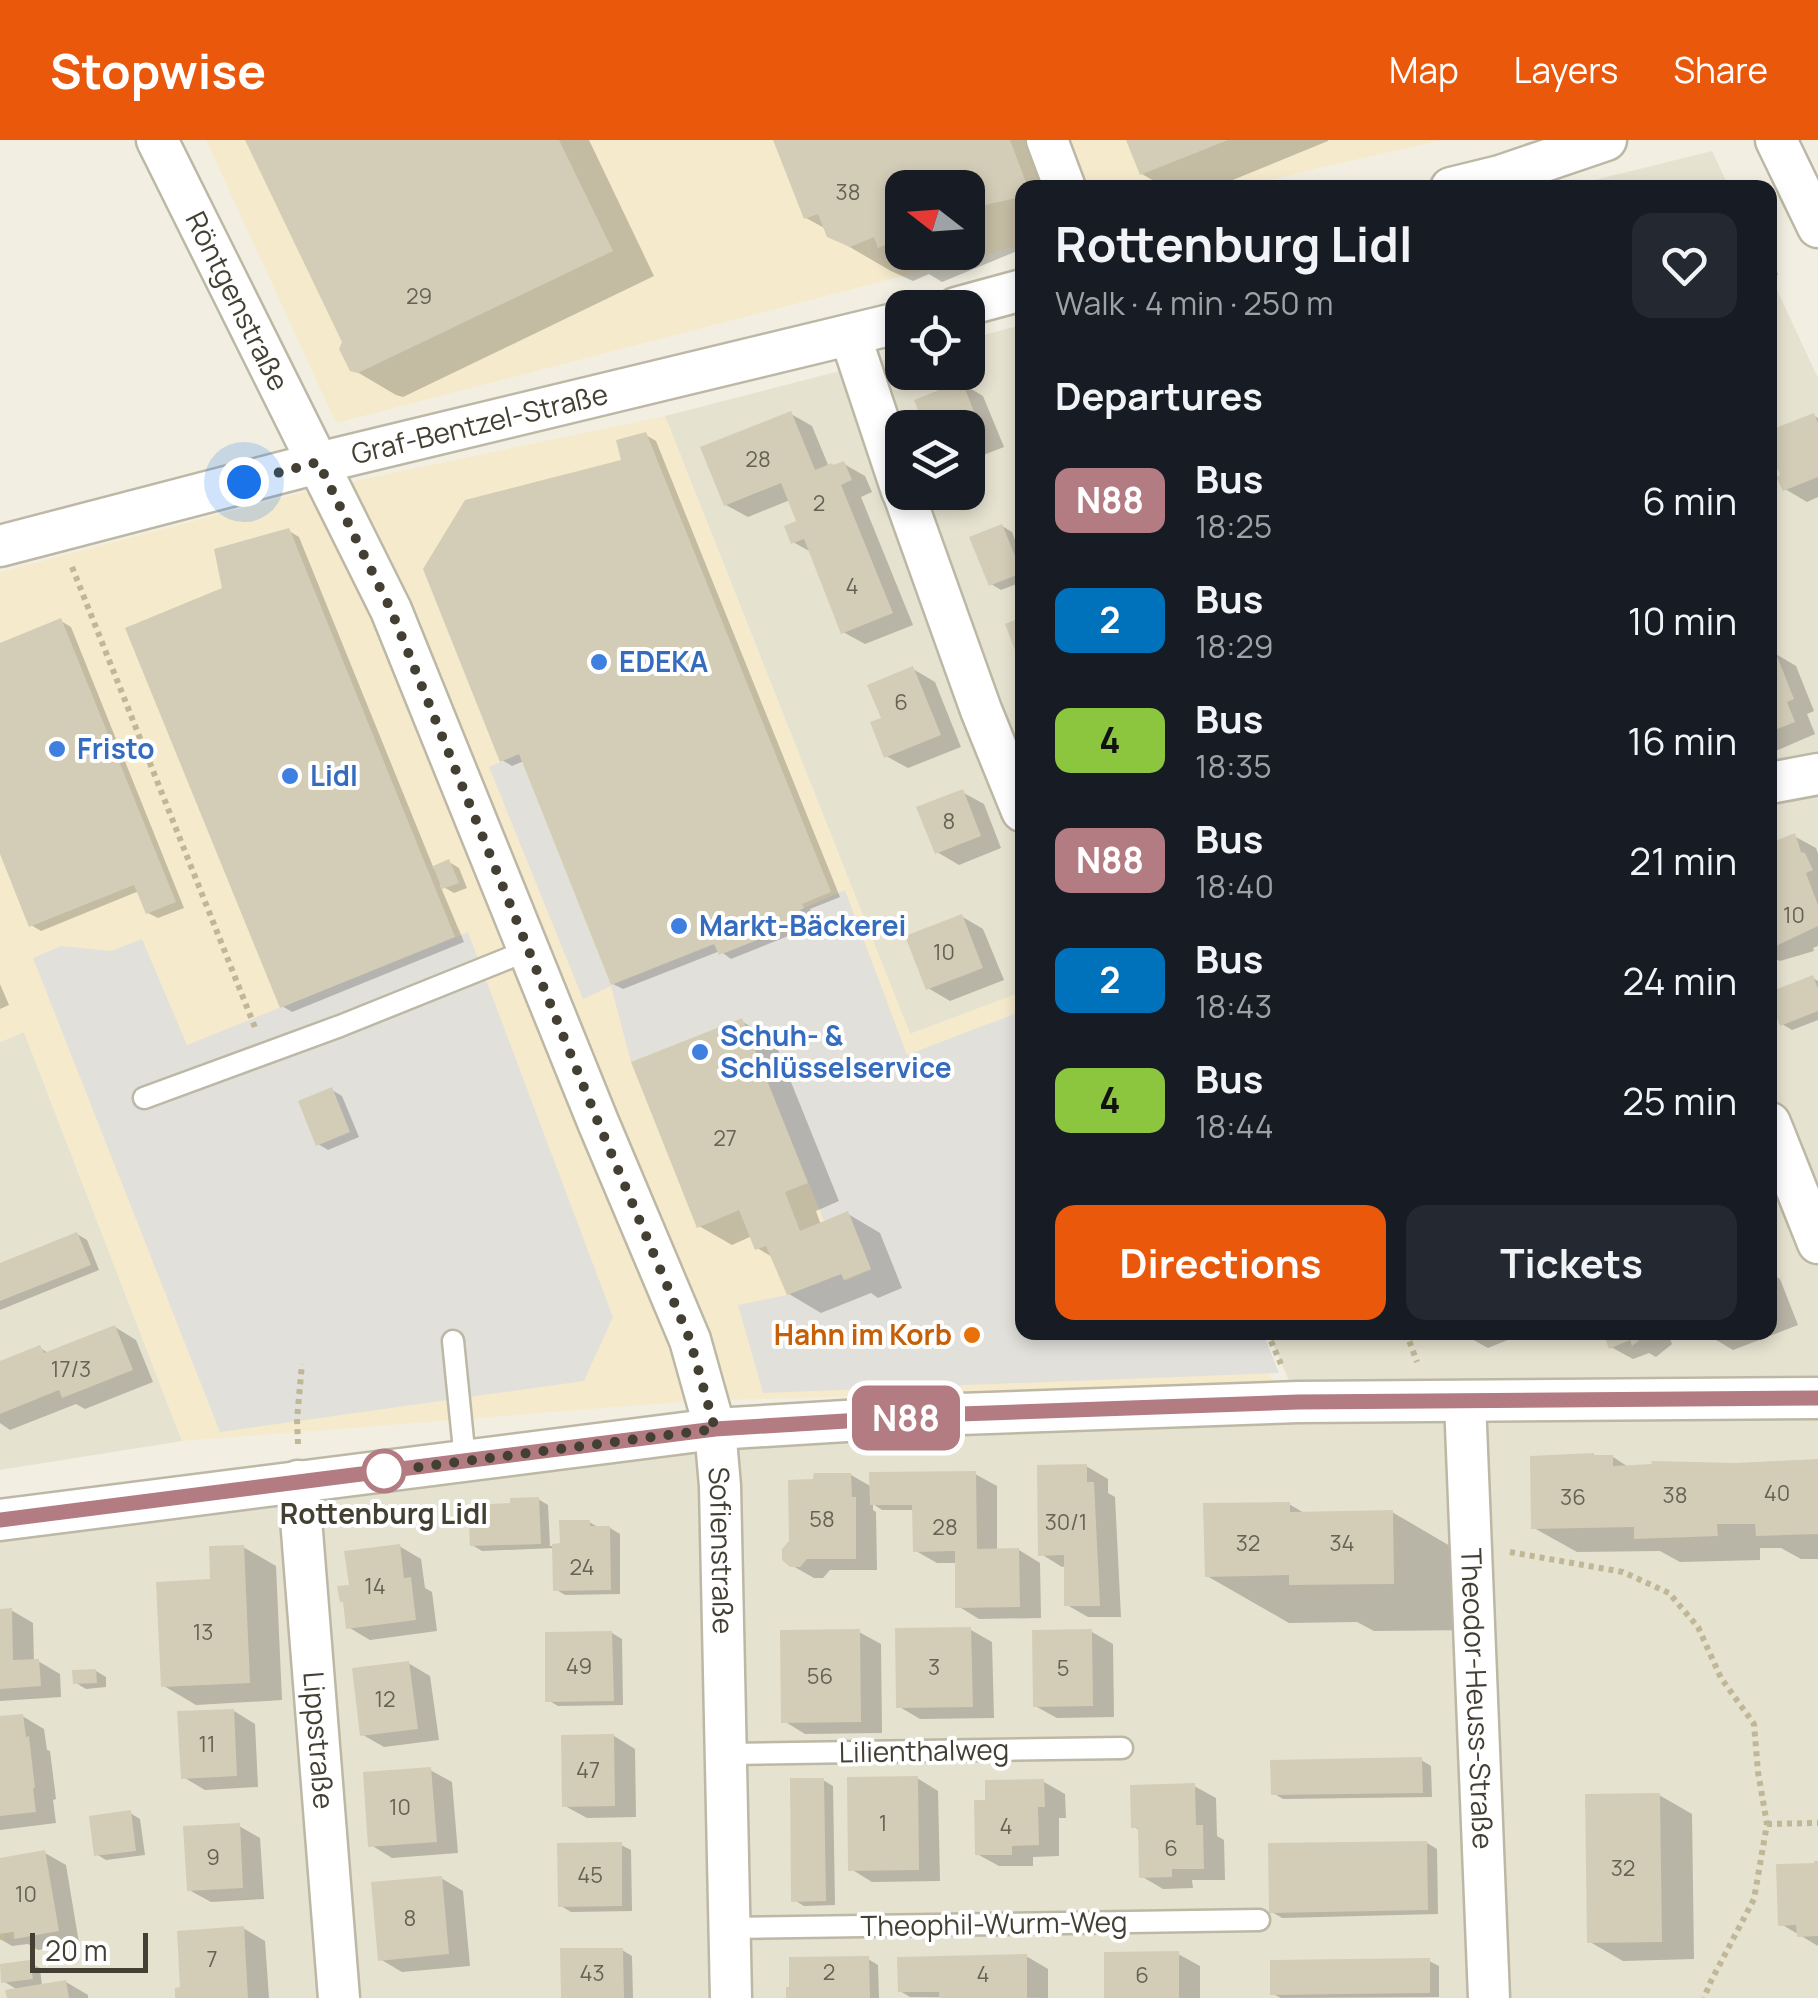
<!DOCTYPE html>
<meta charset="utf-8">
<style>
:root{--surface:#171b24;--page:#242831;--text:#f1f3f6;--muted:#9ea1a6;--accent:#ea580c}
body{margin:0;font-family:Manrope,sans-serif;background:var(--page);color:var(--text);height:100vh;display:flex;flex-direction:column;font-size:38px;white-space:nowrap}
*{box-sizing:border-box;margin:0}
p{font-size:32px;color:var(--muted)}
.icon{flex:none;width:55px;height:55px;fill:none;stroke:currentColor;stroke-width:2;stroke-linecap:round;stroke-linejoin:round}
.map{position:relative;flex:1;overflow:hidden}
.drawer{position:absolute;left:1015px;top:40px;width:762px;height:1160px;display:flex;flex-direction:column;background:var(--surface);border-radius:20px;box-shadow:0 5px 15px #0003}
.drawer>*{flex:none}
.badge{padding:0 20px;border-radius:15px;font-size:35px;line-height:65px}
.needle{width:65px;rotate:287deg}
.fabs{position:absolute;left:885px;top:30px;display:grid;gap:20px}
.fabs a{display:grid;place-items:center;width:100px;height:100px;border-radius:20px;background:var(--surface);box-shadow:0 5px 15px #0003;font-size:50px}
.scale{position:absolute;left:30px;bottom:25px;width:118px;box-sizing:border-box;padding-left:10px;border:5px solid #433f33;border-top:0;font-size:28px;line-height:35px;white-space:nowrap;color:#433f33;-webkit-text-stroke:8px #fff;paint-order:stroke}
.you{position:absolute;width:50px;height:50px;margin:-25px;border:8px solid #fff;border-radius:50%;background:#1a73e8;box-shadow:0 0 0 15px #1a73e833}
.map>.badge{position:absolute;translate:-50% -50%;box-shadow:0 0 0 5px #fff}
h2{padding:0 40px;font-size:38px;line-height:90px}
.round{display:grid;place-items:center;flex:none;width:105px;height:105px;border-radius:20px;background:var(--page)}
.summary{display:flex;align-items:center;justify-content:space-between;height:170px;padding:0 40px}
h1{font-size:48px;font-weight:700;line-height:75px}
.primary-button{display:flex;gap:20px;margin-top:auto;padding:20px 40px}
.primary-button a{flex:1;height:115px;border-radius:20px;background:var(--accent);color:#fff;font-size:40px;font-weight:700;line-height:115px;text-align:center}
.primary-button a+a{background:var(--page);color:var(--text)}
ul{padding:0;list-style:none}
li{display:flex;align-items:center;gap:30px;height:120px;padding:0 40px}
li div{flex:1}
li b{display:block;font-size:38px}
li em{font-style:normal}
li .badge{min-width:110px;font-weight:700;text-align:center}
header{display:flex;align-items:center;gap:60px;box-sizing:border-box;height:140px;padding:0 50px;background:var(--accent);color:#fff}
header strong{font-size:48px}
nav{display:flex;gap:55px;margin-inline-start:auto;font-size:35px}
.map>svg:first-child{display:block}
.residential{fill:#e6e2d0;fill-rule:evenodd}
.commercial{fill:#f5eacc;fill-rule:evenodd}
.parking{fill:#e2e0db}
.shadow{fill:#0003;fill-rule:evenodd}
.building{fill:#d3cdb7}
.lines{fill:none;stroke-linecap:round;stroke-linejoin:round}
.service-casing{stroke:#bdb8a5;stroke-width:25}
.minor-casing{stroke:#bdb8a5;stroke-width:45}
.path{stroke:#bfb796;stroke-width:6;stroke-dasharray:5 5;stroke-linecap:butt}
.service{stroke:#fff;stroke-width:20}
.minor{stroke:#fff;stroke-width:40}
.line-casing{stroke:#fff;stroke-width:22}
.line{stroke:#b37b82;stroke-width:15}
.walk{stroke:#433f33;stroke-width:10;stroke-dasharray:0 18}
.shop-dot{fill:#3f7fe0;stroke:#fff;stroke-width:4}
.food-dot{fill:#e8710a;stroke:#fff;stroke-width:4}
.stop-dot{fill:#fff;stroke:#b37b82;stroke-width:5}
.labels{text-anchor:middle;stroke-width:8;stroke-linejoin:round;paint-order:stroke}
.number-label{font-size:22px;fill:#676254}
.street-label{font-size:28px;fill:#433f33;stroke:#fff}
.shop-label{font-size:28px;font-weight:bold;fill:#366cbe;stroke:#fff;text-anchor:start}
.food-label{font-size:28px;font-weight:bold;fill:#c56008;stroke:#fff;text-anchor:end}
.stop-label{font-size:28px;font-weight:bold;fill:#433f33;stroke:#fff}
</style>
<header>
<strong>Stopwise</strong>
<nav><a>Map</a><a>Layers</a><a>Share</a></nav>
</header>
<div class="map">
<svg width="1818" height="1858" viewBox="0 0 1818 1858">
<rect width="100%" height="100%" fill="#f2efe2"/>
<path class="residential" d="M1712,11L1729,47H1566Z
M1770,135L1818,238V1858H0V1399L465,1320L1298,1261L1268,1193L1770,1192Z
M1022,185V852L910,894L665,276L902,215V232H968V199ZM902,288H968V352H902Z
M24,892L182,1301L0,1330V902Z"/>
<path class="commercial" d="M206,0H1443L1318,28L1242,47L1022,48V105L336,283ZM902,48H968V112H902Z
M665,276L910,894L1022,852V1192L1254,1193L1274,1243L694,1261L182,1301L24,892L0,902V432L311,350Z"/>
<path class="parking" d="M519,614L611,845L714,804L720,815L804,781L800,770L845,750L907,915L1022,871V1192L1263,1193L1279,1233L763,1253L738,1165L787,1155L841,1134L845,1141L871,1130L848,1072L824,1081L742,878L631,922L611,846L583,859L489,627Z
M468,792L613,1177L584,1241L220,1292L33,818L61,806L111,811L142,799L187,905Z"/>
<path class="shadow" d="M248,0H589L654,136L403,257L396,255L352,229L344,201Z
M775,0H1036L1074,48H1022V109L942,142L929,134L913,141L891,131L829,95L826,89L806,78ZM902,48H968V112H902Z
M1128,0H1328V1L1213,48H1166L1142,34Z
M1770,118L1778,134L1775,140L1770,142Z
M961,243L983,256L1004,307L968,321V288Z
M791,274L812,286L829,327L844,324L865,336L872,352L861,357L913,485L865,504L843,492L811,412L793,402L800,383L790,360L748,377L726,365Z
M1814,276L1818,278V357L1807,362L1785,349L1783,336L1770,306V293Z
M646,295L656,301L840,757L810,769L812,774L808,775L813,786L731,819L720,811L623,849L613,844L524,621L512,626L502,620L624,322Z
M1002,386L1012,392L1022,418V442L1001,450L991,444Z
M289,391L299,397L434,729L449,722L459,728L467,748L454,753L440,745L464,802L292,872L282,866L225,450Z
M61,481L71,487L184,768L158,778L148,773L139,751L41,791L31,785L0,707V506Z
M1774,513L1796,526L1814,571L1807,574L1815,594L1771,613L1770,515Z
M913,529L935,542L961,607L908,628L886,616L884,580Z
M962,652L984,664L1001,708L959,725L937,712Z
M1794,696L1816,708L1818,714V806L1813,808L1814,811L1780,821L1770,816V705Z
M961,776L983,789L1004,840L950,861L928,848Z
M1813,838L1818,841V880L1792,890L1782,884Z
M0,844L9,865L0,869Z
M741,881L774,900L839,1061L816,1071L821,1085L848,1074L880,1093L902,1148L878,1158L871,1153L821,1173L789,1154L774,1118L757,1108L752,1096L732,1105L699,1086Z
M332,950L342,956L359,997L328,1010L318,1004Z
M77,1094L87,1100L99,1130L0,1170V1125Z
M1770,1133L1780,1139L1798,1185L1733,1210L1711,1197L1709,1192H1770Z
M115,1187L136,1200L153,1242L85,1269L76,1264L10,1290L0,1283V1224L40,1208L50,1214Z
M1459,1192H1513L1515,1197L1488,1208Z
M1605,1192H1667L1672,1204L1656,1217L1649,1213L1633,1219L1611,1207Z
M1613,1317L1630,1328L1818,1323V1419H1801L1781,1408H1760V1420L1680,1422L1660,1411L1577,1412L1534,1388Z
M1086,1326L1108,1339V1353L1115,1357L1121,1477H1088L1067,1465L1066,1426L1062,1427L1041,1414Z
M975,1334L997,1346V1411L1019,1410L1040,1423L1041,1478L979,1479L958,1466L957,1423H937L916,1411L915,1370H882L873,1364V1370L876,1372L877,1430H830L823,1438H814L791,1425L851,1335L872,1347Z
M538,1359L548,1365L550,1406H562L589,1382L600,1388H610L620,1394V1454L565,1455L555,1449V1408L482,1411L472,1405Z
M1289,1364L1306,1374L1392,1372L1474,1420L1476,1490L1374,1491L1357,1482L1289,1483L1207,1436Z
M399,1406L421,1419L425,1448L432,1452L437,1491L370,1500L348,1487L345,1462L351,1447Z
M243,1407L276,1426L282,1560L196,1565L164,1546L213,1441Z
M11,1470L33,1483L34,1522L38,1521L60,1534L61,1557L0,1561V1471Z
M971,1490L992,1502L994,1578L920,1579L898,1566Z
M859,1492L881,1504L882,1593L805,1594L784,1581Z
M1092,1492L1113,1504L1114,1577L1057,1578L1035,1566Z
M612,1493L622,1499L623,1565L558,1566L548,1560Z
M408,1523L430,1536L439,1600L384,1607L363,1595Z
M96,1531L106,1537V1547L86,1549L76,1543Z
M234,1571L255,1584L258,1647L205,1650L183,1637Z
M22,1576L44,1589L47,1610L50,1611L56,1659L53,1660L56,1683L0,1690V1579Z
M614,1596L635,1609L636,1677L587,1678L565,1666Z
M1421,1620L1431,1626L1432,1657L1283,1659L1273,1653Z
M430,1630L452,1642L458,1713L392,1718L371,1705Z
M917,1638L938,1651L940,1741L872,1742L851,1729Z
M823,1640L833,1646L835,1765L804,1766L794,1760Z
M1044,1642L1065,1654L1066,1678H1059V1716L1033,1717V1726H999L977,1714Z
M1194,1646L1216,1658L1217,1696L1224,1700L1225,1740H1192L1193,1748L1163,1749L1141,1736V1691L1134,1687Z
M1659,1655L1692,1674L1694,1819L1623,1821L1590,1802Z
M130,1673L140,1679L145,1715L106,1720L96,1714Z
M239,1686L260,1698L264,1759L211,1762L189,1750Z
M1427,1703L1437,1709L1438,1774L1282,1778L1272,1772Z
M621,1705L631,1710L632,1771L571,1772L561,1766Z
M45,1713L66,1725L79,1803L38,1810L28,1804L12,1806L0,1799V1719Z
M1818,1724V1806L1781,1784Z
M441,1738L463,1751L470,1826L402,1832L380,1819Z
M243,1788L265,1801L269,1858H178Z
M622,1810L632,1816L633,1858H563Z
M1178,1814L1200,1826V1858H1107Z
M1026,1816L1048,1829V1858L910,1857L900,1851Z
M868,1819L878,1825L879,1858H789Z
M1429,1821L1439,1826V1857L1281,1858L1273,1854Z
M30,1823L40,1828L42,1846L66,1842L88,1855V1858H9L18,1850L3,1841Z"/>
<path class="building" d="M245,0H559L613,111L358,233L350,231L339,209L342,202Z
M773,0H1010L1028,48H1022V57L989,64L968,72V48H902V98L878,108L874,97L850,107L827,97L818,74L804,79Z
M1126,0H1228L1140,35Z
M962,241L983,295L968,301V288H925L914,260Z
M791,271L815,330L832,323L833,325L844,321L852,340L841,345L893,473L841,494L804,399L791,404L784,386L796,381L781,343L724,366L700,307Z
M1814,273L1818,283V337L1783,351L1776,337L1780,335L1770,312V290Z
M646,292L831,752L802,764L804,768L800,770L805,781L719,815L714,804L611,845L519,614L500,622L423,429L465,360L621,320L616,300Z
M1002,384L1022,433L989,446L969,397Z
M289,388L455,797L280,868L125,488L222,448L214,409Z
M1022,477V528L1005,484Z
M61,478L176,762L146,774L134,745L29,787L0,714V503Z
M1775,511L1794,559L1787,562L1795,582L1770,592V512Z
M913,526L941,595L884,618L870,582L881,578L867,545Z
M963,649L981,696L935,714L916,667Z
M1795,693L1801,712L1805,713L1813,730L1806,733L1818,765V786L1774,807L1773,804L1770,805V703Z
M449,719L459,743L442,749L433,726Z
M962,774L983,828L926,850L905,796Z
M1813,835L1818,849V871L1780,886L1770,859V852Z
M742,878L808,1043L785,1052L800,1091L848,1071L871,1129L844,1140L841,1134L787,1155L766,1106L755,1110L739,1070L697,1088L631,922Z
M332,947L350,992L316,1006L298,961Z
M77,1092L91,1125L0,1161V1123Z
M115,1185L133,1230L62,1258L59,1250L0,1274V1221L40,1205L44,1213Z
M1603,1192H1650L1632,1206L1630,1200L1609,1209Z
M1594,1313V1315H1613V1326L1652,1324L1651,1321L1736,1323L1818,1319V1394L1756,1396L1755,1384H1717L1718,1396L1634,1399V1387L1531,1389L1530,1316Z
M1087,1324V1342H1094L1100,1466H1064V1415L1038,1416L1037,1325Z
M976,1331L977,1409L1019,1408L1020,1467L955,1468V1411L913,1412L912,1365H870L869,1332Z
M814,1333H851L852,1357H856V1419H807L800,1427H790L782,1420V1409L789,1401L788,1340L813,1339Z
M539,1357L541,1404L470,1406L468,1365L510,1363V1358Z
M1290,1362V1372L1393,1370L1394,1444L1289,1445V1435L1205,1437L1203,1363Z
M559,1380H590V1386H610L611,1450L553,1451L552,1404L560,1403Z
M400,1404L404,1438L411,1437L416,1480L346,1489L343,1462H340L337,1446L349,1445L344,1411Z
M244,1405L250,1543L161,1547L156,1442L210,1439L209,1406Z
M12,1468L13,1520L39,1519L41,1546L0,1549V1469Z
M971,1487L973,1567L896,1568L895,1488Z
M860,1489L861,1582L781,1583L780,1490Z
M1092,1489L1093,1566L1033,1567L1032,1490Z
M612,1491L614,1561L545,1562V1492Z
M409,1521L418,1589L360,1596L352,1528Z
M96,1529L97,1543L73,1544L72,1530Z
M234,1569L237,1636L181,1639L177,1571Z
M23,1574L26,1597L29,1596L35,1648H33L36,1672L0,1676V1576Z
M614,1594L615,1666L562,1667L561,1595Z
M1422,1617L1423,1653L1271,1655L1270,1620Z
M431,1627L437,1702L368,1707L363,1632Z
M918,1636L919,1730L848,1731L847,1637Z
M790,1638H824L826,1761L791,1762Z
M1044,1639L1045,1667H1038L1039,1705L1012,1706V1715H975L974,1660H985V1640Z
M1195,1643L1196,1685H1203L1204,1729H1172V1737L1139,1738L1138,1688H1131L1130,1645Z
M1660,1653L1662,1802L1587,1803L1585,1654Z
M131,1670L136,1711L94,1716L89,1676Z
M240,1683L243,1748L187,1751L183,1686Z
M1427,1701L1428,1770L1269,1773L1268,1703Z
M622,1702V1766L558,1767L557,1703Z
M45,1710L59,1791L14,1799L13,1792L0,1794V1718Z
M1814,1721H1818V1796L1797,1797L1796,1785L1778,1786L1776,1724L1814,1723Z
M442,1736L449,1814L378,1821L371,1742Z
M244,1786L248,1858H175V1848L180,1847L177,1791Z
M560,1808H623L624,1858H561Z
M1179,1811V1858H1104V1812Z
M1027,1814V1858H939V1852H898L897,1817Z
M869,1816L870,1858H786V1847H789V1817Z
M1430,1818V1853L1270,1855V1820Z
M30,1820L33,1839L1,1843L0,1824Z
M66,1840L69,1858H7L5,1850Z"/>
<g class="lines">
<g class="service-casing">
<path id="service" d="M144,958L340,886L529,810
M453,1201L465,1320
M727,1614L1122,1608
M730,1788L1259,1780"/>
</g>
<g class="minor-casing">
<g id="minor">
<path id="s1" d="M157,0L391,470L598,982L690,1200L715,1289L720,1346L731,1858"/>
<path d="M1047,0L1065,48"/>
<path d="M1776,0L1818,87"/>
<path d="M1451,48L1500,36L1606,0"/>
<path d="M956,168L1022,150"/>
<path d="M850,195L902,351"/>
<path d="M903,352L981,570L1022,671"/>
<path id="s2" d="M0,406L318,323L902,182"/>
<path d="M1770,643L1818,634"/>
<path d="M1770,983L1818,1103"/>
<path id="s3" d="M1465,1261L1489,1858"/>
<path id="s4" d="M298,1341L339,1858"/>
<path d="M0,1380L715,1289L960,1274L1298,1262L1818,1258"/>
</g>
</g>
<path class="path" d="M72,427L256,890
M1021,872L1022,857
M1267,1192L1281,1224
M1406,1192L1417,1222
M298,1304L297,1279L302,1224
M1510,1412L1623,1432L1669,1453L1698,1487L1721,1538L1754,1584L1758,1632L1767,1684L1754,1759L1711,1841L1704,1858
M1767,1684L1818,1683
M0,1797L14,1795"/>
<use href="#service" class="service"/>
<use href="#minor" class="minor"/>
</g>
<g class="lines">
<g class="line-casing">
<path id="line" d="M0,1380L715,1289L960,1274L1298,1262L1818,1258"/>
</g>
<use href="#line" class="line"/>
<path class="walk" d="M244,342L318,322L391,470L598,982L690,1200L715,1289L373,1333L384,1331"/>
</g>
<g class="shop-dot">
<circle cx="599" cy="522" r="10"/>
<circle cx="57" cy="609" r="10"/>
<circle cx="290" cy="636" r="10"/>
<circle cx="679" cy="786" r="10"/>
<circle cx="700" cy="912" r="10"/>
</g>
<circle class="food-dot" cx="972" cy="1195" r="10"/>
<circle class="stop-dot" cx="384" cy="1331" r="20"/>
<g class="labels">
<g class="number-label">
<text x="848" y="60">38</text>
<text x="419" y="164">29</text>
<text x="758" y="327">28</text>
<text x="819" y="371">2</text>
<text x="852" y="454">4</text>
<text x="901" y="570">6</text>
<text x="949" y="689">8</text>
<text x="1794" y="783">10</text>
<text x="944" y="820">10</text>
<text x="725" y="1006">27</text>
<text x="71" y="1237">17/3</text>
<text x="1777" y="1361">40</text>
<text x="1675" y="1363">38</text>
<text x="1573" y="1365">36</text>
<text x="822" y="1387">58</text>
<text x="1066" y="1390">30/1</text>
<text x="945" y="1395">28</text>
<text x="1248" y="1411">32</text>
<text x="1342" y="1411">34</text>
<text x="582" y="1435">24</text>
<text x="375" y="1454">14</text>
<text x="203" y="1500">13</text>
<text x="579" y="1534">49</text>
<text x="934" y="1535">3</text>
<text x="1063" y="1536">5</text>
<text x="820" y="1544">56</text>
<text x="385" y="1567">12</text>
<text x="207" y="1612">11</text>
<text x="588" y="1638">47</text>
<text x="400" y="1675">10</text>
<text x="883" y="1691">1</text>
<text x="1006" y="1694">4</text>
<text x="1171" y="1716">6</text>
<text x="213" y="1725">9</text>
<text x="1623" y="1736">32</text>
<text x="590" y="1743">45</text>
<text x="26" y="1762">10</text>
<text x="410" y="1786">8</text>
<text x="212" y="1827">7</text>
<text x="829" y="1840">2</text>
<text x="592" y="1841">43</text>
<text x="983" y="1842">4</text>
<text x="1142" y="1843">6</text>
</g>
<g class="street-label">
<text dy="10" stroke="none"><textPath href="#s1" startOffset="180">Röntgenstraße</textPath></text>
<text dy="10" stroke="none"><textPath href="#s2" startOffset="495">Graf-Bentzel-Straße</textPath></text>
<text dy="10" stroke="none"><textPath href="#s1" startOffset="1528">Sofienstraße</textPath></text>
<text dy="10" stroke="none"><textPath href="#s3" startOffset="298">Theodor-Heuss-Straße</textPath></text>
<text dy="10" stroke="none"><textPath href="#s4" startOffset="260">Lippstraße</textPath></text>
<text transform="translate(924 1611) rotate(-1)" y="10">Lilienthalweg</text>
<text transform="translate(994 1784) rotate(-1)" y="10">Theophil-Wurm-Weg</text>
</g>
<g class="shop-label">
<text x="619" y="532">EDEKA</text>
<text x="77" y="619">Fristo</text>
<text x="310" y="646">Lidl</text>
<text x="699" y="796">Markt-Bäckerei</text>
<text x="720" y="906">Schuh- &amp;<tspan x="720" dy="32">Schlüsselservice</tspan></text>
</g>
<g class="food-label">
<text x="952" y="1205">Hahn im Korb</text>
</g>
<g class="stop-label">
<text x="384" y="1384">Rottenburg Lidl</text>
</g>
</g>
</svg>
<div class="fabs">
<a><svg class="needle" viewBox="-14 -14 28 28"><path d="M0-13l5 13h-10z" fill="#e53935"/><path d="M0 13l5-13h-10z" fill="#9ea1a6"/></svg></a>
<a><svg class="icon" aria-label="locate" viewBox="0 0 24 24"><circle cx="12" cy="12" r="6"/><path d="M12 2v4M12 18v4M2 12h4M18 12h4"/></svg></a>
<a><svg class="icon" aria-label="layers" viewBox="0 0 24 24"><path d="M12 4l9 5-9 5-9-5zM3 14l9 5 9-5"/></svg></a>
</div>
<div class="scale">20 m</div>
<div class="you" style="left:244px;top:342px"></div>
<b class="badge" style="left:906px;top:1278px;background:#b37b82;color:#fff">N88</b>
<section class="drawer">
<div class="summary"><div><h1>Rottenburg Lidl</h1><p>Walk · 4 min · 250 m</p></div><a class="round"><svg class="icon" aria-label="heart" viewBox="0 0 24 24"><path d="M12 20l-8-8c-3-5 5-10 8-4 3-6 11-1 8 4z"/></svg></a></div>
<h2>Departures</h2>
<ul>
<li><span class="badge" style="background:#b37b82;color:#fff">N88</span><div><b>Bus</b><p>18:25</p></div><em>6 min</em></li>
<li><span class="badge" style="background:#0072bc;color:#fff">2</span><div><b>Bus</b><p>18:29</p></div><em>10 min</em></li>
<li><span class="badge" style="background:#8bc63e;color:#111">4</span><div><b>Bus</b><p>18:35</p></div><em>16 min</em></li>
<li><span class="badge" style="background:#b37b82;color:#fff">N88</span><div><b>Bus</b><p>18:40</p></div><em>21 min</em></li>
<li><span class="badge" style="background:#0072bc;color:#fff">2</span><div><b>Bus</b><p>18:43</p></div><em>24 min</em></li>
<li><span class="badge" style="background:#8bc63e;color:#111">4</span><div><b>Bus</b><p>18:44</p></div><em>25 min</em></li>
</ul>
<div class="primary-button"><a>Directions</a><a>Tickets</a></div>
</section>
</div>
